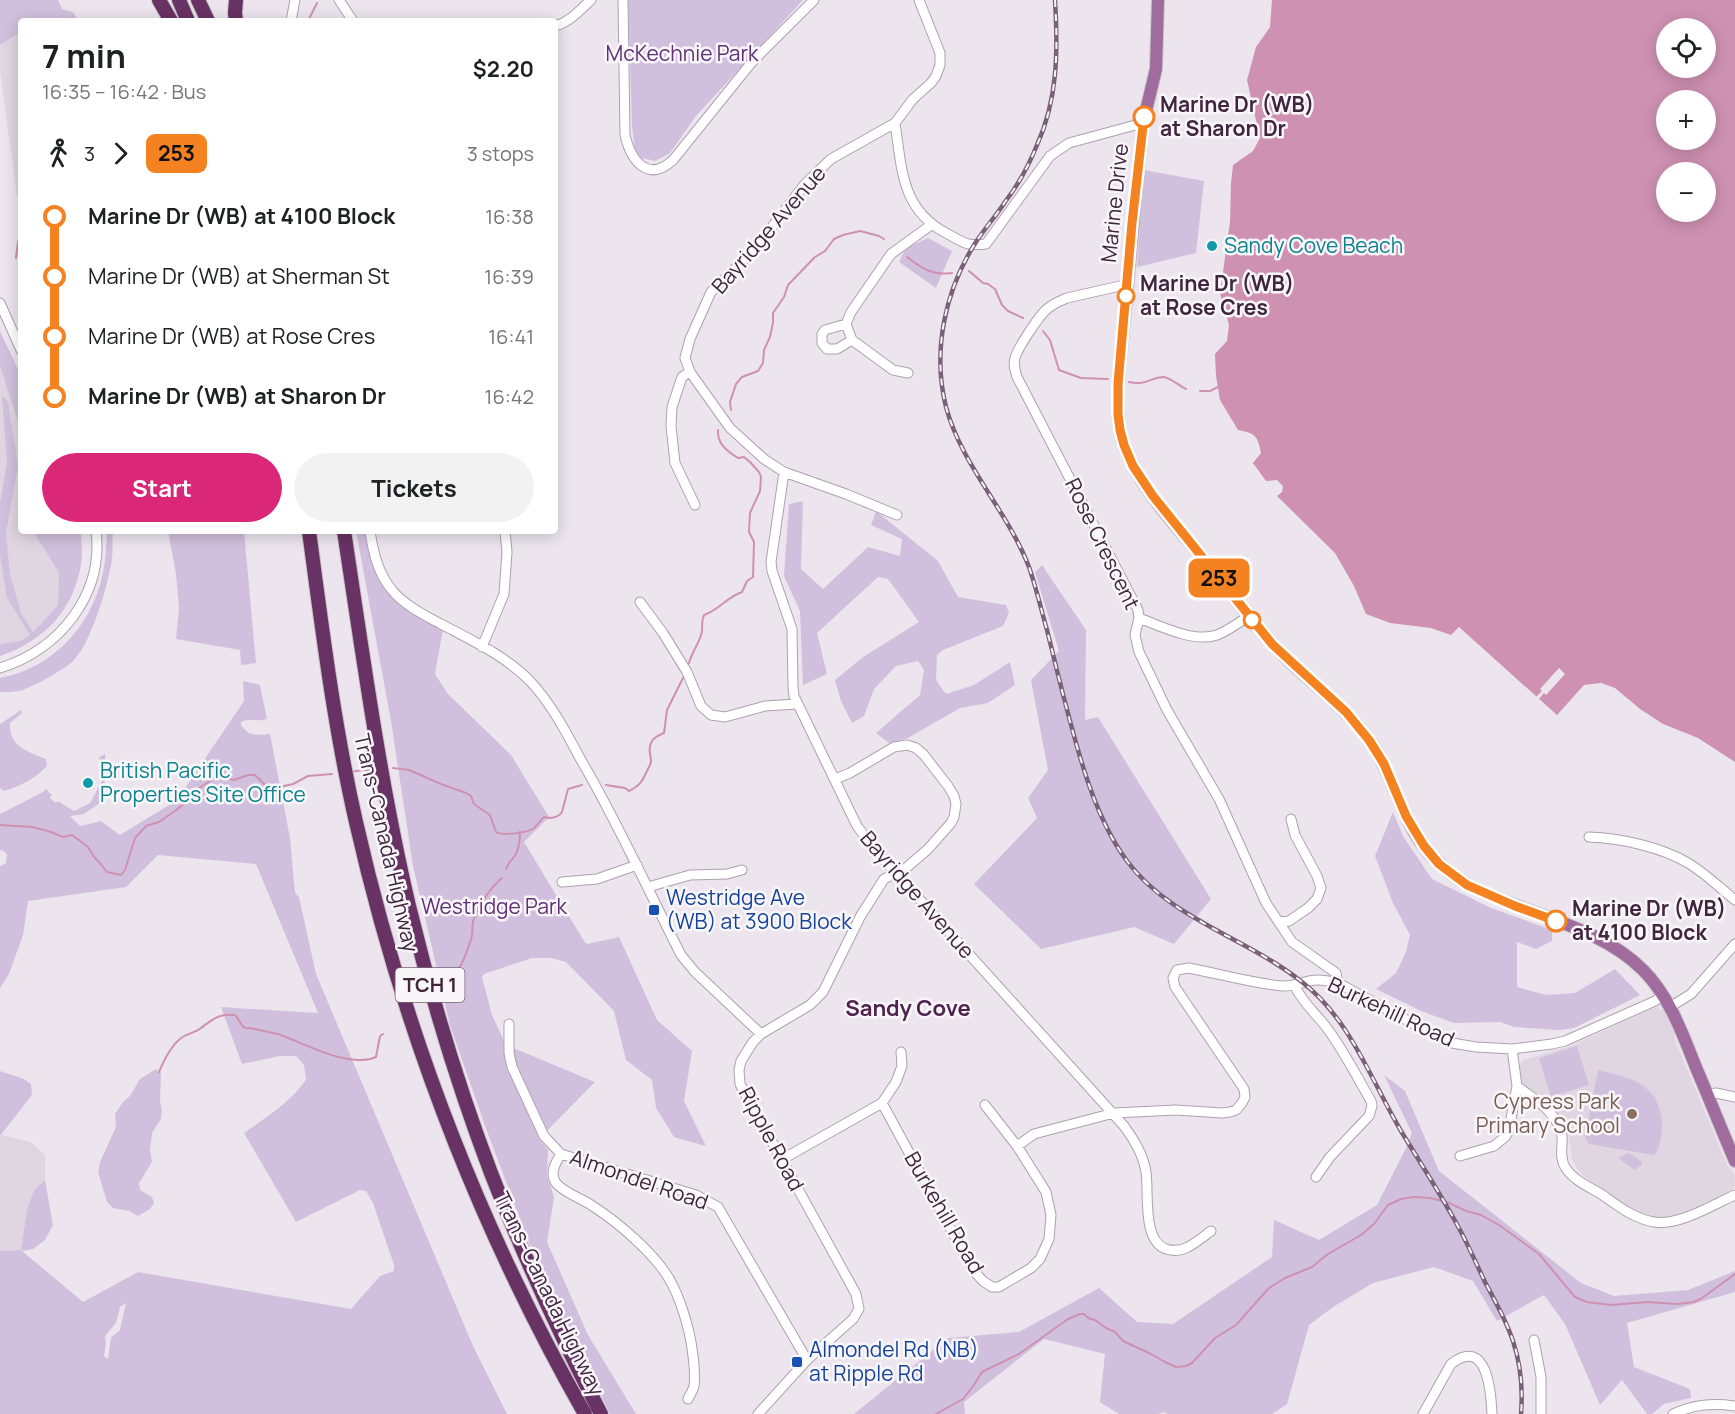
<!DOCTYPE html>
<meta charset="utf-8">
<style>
:root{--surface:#fff;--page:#f2f2f2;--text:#202124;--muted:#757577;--accent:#db2777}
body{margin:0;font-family:Manrope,sans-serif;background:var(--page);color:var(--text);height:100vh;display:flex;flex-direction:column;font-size:22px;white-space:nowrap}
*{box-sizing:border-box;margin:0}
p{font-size:20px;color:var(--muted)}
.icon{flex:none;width:33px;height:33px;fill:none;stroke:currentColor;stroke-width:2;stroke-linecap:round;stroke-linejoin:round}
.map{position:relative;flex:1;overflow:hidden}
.details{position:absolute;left:18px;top:18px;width:540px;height:516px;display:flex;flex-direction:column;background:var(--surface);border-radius:6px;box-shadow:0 3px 15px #0003}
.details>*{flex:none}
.badge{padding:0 12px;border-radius:9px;font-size:21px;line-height:39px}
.tools{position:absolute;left:1656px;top:18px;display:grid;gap:12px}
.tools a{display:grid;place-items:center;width:60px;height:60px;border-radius:50%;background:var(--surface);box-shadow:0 3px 15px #0003;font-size:30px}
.map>.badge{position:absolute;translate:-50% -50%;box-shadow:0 0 0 3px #fff}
.legs{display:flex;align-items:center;gap:9px;height:66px;padding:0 24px;font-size:20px}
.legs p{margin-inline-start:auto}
.headline{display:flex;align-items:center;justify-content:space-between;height:102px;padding:0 24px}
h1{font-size:33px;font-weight:700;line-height:45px}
.cta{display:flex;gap:12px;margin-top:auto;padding:12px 24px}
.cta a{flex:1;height:69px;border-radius:36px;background:var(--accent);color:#fff;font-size:24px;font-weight:700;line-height:69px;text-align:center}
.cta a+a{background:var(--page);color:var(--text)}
ul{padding:0 24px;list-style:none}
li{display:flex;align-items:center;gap:21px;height:60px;font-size:22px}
li i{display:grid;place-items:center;width:9px;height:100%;margin:0 8px;background:currentColor}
li i::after{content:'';width:15px;height:15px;margin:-8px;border:4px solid;border-radius:50%;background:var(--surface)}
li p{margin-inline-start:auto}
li:first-child i{background:linear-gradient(#0000 50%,currentColor 0)}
li:last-child i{background:linear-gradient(currentColor 50%,#0000 0)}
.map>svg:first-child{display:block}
.built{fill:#e0d6e1}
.green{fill:#d1c0dd;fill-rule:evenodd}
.water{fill:#cf91b2;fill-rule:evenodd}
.pier{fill:#ece5ee}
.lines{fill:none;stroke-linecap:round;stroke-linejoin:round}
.stream{stroke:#cf91b2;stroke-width:2}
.minor-casing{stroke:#aea0af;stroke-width:11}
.major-casing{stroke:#c9c2c9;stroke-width:14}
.highway-casing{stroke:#c9c2c9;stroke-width:16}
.minor{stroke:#fff;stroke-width:9}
.major{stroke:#a06c9e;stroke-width:12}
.highway{stroke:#693264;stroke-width:14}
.rail-casing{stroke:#7a6079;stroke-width:4.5}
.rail{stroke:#f9f6fa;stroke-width:2;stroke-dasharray:7;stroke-linecap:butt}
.line-1-casing{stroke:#fff;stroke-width:14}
.line-1{stroke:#f58220;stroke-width:9}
.stop-1-dot{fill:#fff;stroke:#f58220;stroke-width:3}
.culture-dot{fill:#0f9aa8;stroke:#f9f6fa;stroke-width:2}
.transit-dot{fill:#1a4fb4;stroke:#f9f6fa;stroke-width:2}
.education-dot{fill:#8d6e63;stroke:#f9f6fa;stroke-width:2}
.labels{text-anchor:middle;stroke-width:5;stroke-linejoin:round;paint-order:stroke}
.shield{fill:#f9f6fa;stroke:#776476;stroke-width:1.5}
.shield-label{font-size:20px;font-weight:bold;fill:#3f253e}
.park-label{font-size:21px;fill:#5f3174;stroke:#f9f6fa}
.stop-label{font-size:21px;font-weight:bold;fill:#3f253e;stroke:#f9f6fa;text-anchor:start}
.street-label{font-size:21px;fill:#3f253e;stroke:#f9f6fa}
.culture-label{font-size:21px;fill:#0d838f;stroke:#f9f6fa;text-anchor:start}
.transit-label{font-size:21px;fill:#164399;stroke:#f9f6fa;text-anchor:start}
.education-label{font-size:21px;fill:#785e54;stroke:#f9f6fa;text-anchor:end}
.neighbourhood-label{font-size:22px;font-weight:bold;fill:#50224d;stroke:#f9f6fa}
</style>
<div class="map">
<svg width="1735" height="1414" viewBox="0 0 1735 1414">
<rect width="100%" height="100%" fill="#ece5ee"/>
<path class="built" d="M21,32V196H17L0,72V45Z
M0,366L21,431V531H35L36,536L59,573L58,605L30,635L20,641L0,644Z
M1658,1007L1664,1011L1674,1031L1675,1040L1727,1165L1733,1172L1735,1178L1734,1188L1725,1194L1675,1216L1661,1218L1653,1217L1636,1210L1587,1179L1577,1169L1572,1159L1568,1132L1564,1121L1551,1107L1521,1086L1519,1065L1523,1060L1573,1045L1651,1009Z
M2,1135L31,1142L45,1155V1180L34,1190L27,1208L21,1250L0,1251V1136Z"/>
<path class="green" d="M0,0H58L62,9L73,12L78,21H21V32L0,45Z
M628,0H803L696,116L670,153L655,161L642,158L635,152L632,125Z
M1144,170L1204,181L1196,253L1137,267Z
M928,238L952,251L936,288L899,262L906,248Z
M0,331L21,376V431L0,366Z
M2,396L8,402L18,466L6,533L10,574L21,613L33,632L58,605L59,573L36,536L35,531H81C81,541 83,553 81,564C74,610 44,641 0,656V644L20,641L30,635L7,598L0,555V503L7,462Z
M803,501L801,569L823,589L868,547L900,556L902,539L871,525L876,511L938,561L958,597L1006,605L1009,613L1003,626L943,650L937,655L936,680L946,694L974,685L1010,662L1015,685L988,703L960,708L908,738L889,743L876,733L920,695L924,670L918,661L896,666L874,689L864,716L852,723L841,701L835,680L863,657L919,622L888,579L878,577L817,633L827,674L803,685L800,611L784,576L789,504Z
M107,531H113C112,540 113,550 112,559C108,585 91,645 72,662C63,670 30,689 19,691C13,692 6,692 0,692V678C52,668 90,628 102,577C106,562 106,546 107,531Z
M168,531H244L256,663L241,665L240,650L176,639L179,607L176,574Z
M356,531H367L382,579L443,629L435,674L448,694L511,755L549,817L524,842L584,941L587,944L619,937L657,1020L692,1051L684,1101L706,1146L674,1137L656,1108L652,1080L626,1060L614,1011L566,962L551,958H532L484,974L482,977L492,1015L506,1045L595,1082L539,1139L548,1150L547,1176L554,1197L547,1242L588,1335L636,1414H610L577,1346L528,1240L485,1126L450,1025L413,866L391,721Z
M1042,565L1086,630L1085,720L1098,717L1211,899L1174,944L1134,927L1041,949L974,884L1037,818L1028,798L1048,770L1031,680L1059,651L1035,572Z
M243,681L260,685L267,719C258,722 248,718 241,722V725C249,737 258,735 270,734L290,838L295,893L299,897L316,974L473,1346L507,1414H0V1251L21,1250L27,1209L34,1190L45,1180L53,1225L45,1240L33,1249L22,1251L83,1302L138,1272L351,1309L380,1276L394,1271V1265L373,1203L366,1191L360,1190L296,1222L244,1133C266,1117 290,1103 306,1080L304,1065L296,1056H280L242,1064L221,1007L318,1013L256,864L158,855L126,887L28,901L23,935L9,974L0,988V866L6,863L7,855L4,851L0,850V814L43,792L46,789L52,795L50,798L56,803L58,801L74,811L90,803L104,777L99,757L105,754L106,776L100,803L84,814L70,816L80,826L101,821L120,835L177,800L244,701ZM126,1303L120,1330L111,1338L108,1359L104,1356L106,1343L105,1336L116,1323L120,1307Z
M21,710L22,713L10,723C8,746 29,752 46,759L47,766C36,778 19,787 4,791L0,788V724Z
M1393,812L1403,836L1432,879L1491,908L1552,930V941L1536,949L1517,942V987L1546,995L1575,993L1615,969L1640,995L1574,1028L1560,1030L1514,1027L1500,1022L1454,1023L1421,1011L1376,989L1396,973L1406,952L1410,935L1393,903L1375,856Z
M1577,1046L1589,1085L1551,1097L1539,1058Z
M156,1069L161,1073L160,1101L162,1110L161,1119L152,1133L150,1150L152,1162L139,1183L140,1190L152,1197L154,1203L150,1209L138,1216L129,1211L113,1208L107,1202L98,1172L100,1162L116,1127L115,1114L123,1102L130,1096L140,1079Z
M1598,1070C1634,1078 1663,1086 1662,1129C1661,1138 1660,1149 1654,1155L1589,1144L1585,1138Z
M0,1071L24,1079L31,1084L32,1095L0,1136Z
M1384,1075L1405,1091L1439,1171L1581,1283L1614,1296L1688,1290L1735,1271V1292L1627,1323L1634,1367L1690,1389L1691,1398L1664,1404L1652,1414H1647L1622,1380L1600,1405L1565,1324L1544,1295L1497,1321L1473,1281L1434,1267L1373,1283L1333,1307L1309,1325L1287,1404L1272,1414H1167L1164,1412L1158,1414H1119L1100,1402L1105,1354L1044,1339L964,1402L965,1414H854L948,1338L1019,1332L1099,1288L1137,1322L1173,1324L1272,1257L1274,1220L1319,1240L1377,1205L1405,1150L1412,1133Z
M1629,1153L1642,1162L1641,1165L1635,1170L1622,1161L1619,1158Z"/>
<path class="water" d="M1272,0H1735V762L1698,738L1663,724L1640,709L1615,688L1601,683L1584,685L1557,715L1459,627L1451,635L1431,628L1390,623L1366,614L1354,586L1335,553L1277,496L1282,492L1283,486L1277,480L1266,481L1253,463L1261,453C1258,436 1255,433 1238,430L1220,400L1216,376L1215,354L1227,341L1229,325L1220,293L1230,222L1231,183L1233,165L1253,151L1260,138L1247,80L1256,47L1270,27ZM1666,28H1706V68H1666ZM1666,100H1706V140H1666ZM1666,172H1706V212H1666Z"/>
<path class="pier" d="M1559,668L1565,674L1546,695L1544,693L1538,700L1535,698L1542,691L1540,689Z"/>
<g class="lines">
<path class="stream" d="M308,21L317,3
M907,257C921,268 933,276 952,273
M16,258L18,242L21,234
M969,271L983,283L988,284L995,289L1002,305L1008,311L1023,318
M1043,331L1050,340L1059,370L1081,378L1108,379
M1129,382C1147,386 1150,377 1164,377C1171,378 1179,386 1186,389
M1200,391H1210L1220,386
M731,410L730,402L736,384L742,377L758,371L763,363L764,350L770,337L773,323V313L784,297L788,285L815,257L825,251L834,239L843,235L860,231L879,236L884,239
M689,663C692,652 698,645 701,635C704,628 700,624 704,615C719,610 727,597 742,592L747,581L753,577L754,542L749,532L750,513L760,491L761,477L759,472L750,462L744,457L738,458C727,451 717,444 718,430
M393,768L409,770L441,784L466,793L471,796L474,804L490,815L496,832C503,836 527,833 534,828C538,825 540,820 544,817C550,819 558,818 562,812L568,789L582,785
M351,772L363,770H371
M606,785L625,788L629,791C642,784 642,781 648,769C650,764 651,766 651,760C650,753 648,748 652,741C654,737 660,735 664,733L667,710L683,678
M0,825L32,827L48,831L63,837L72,835L88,847L94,857L99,862L107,872L121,875L125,870L135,838L146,826L159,822L175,811L189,800L198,789L216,777L221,776L234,780L248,775H255L264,784L268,786H284L293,784L308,776L332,774
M506,869C508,863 510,862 514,857C519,850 520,841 520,832
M455,974C463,966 467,950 471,940C473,934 472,927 473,921C478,906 490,888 502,878
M159,1072C164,1060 170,1047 180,1039C185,1034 195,1033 201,1028C213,1019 220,1013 235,1015C241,1021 241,1030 250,1028C259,1030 269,1032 278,1034C304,1043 349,1069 376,1057L380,1036L383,1034
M936,1414L963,1399L974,1385L982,1372L1019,1354L1068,1319L1080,1314H1084L1088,1318L1095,1320L1106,1328L1115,1332L1123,1341L1149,1353L1165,1362L1176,1367L1186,1366L1192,1363L1215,1338L1236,1325L1269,1288L1285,1278L1312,1267L1328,1254L1361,1235L1374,1224L1388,1205L1401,1199L1414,1197L1430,1198L1447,1202L1466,1211L1481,1215L1499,1225L1539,1254L1575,1297L1587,1302L1611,1305L1647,1302L1677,1304L1694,1302L1702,1298L1735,1274"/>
<g class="minor-casing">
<path id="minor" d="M339,0L353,21
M623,0L625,135C631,161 648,183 673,160L752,62L814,0
M919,0L940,53V65L936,76L931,83L913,99L895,123L831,159L804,185L756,248L711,292L690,339L685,358L690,372L730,428L764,459L784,472L771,562L772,571L792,629L793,687L794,696L857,826L876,851L1124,1126C1134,1140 1143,1154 1146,1172C1149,1193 1142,1241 1166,1249C1173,1251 1181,1251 1188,1247C1196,1243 1204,1236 1211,1231
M291,21L295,0
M555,26C570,22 580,10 591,0
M895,123C902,169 901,209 946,233C965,243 965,246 986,244L1050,156L1069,143L1143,123
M1127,286H1120L1067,298C1060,301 1052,304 1046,310C1039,316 1017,349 1015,358C1013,365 1015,370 1017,377L1138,610L1139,618L1135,635L1139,652L1167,710L1219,799L1266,903L1292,942L1336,973L1338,983
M0,303L21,350
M846,324L825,330L822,334V343L827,349H837L852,340
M690,372L682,377L672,407L671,426L675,463L695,505
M908,373L893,370L852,340L846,324L851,312L891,254L931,225
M784,472L846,494L897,515
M370,531C373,552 378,574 392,590C404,605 424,615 441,624C471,640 504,655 529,680C551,703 566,732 581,760C618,823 648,890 681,955L695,972L761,1034
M640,602L663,633L687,672L701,706L711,715L725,717L765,706L797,704
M1139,618C1160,626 1194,643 1217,635C1228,631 1239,622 1249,616
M482,647L504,594L507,552L505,531
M0,668C59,650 104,595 96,531
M1589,837C1620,838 1661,847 1688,863C1705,873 1720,888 1735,900
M562,882L597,879L637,865
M648,887L690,875L727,874L742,870
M1280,922L1289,921L1308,908L1317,899L1321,888L1317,876L1295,835L1291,819
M1295,986C1302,1003 1319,1016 1329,1031C1345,1053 1357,1077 1371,1101L1372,1106L1369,1116L1330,1157L1316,1177
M1670,1007L1691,994L1735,944
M509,1024V1053L512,1067L544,1136L561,1154L696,1195L718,1207L807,1360
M1517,1086C1535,1100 1558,1112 1562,1136C1563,1147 1559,1157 1565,1167C1573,1180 1589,1187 1601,1194C1617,1205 1634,1219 1654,1222C1679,1226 1712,1205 1735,1195
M1707,1095L1716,1093L1735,1097
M882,1103L973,1270L983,1281L992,1287H999L1031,1268L1040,1259L1049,1239L1051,1215L1046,1192L1017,1146L1034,1134L1114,1113L1176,1110L1222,1113L1230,1112L1236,1110L1242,1103L1245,1097L1244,1089L1175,987L1173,978L1177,970L1189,968C1220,974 1251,983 1282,986C1297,987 1306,979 1319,980C1325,980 1332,982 1338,983L1427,1031L1452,1043L1476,1047L1512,1049L1552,1044L1565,1041L1655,1001L1663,995
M985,1105L1017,1146
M561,1154C556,1162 549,1173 556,1183C564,1193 581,1198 591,1205C618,1222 658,1256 672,1284C680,1299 685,1316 689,1332C692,1345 696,1372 694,1386C693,1390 690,1395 688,1399
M1460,1156L1494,1146L1505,1137L1509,1130L1517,1086L1512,1049
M781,1160L882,1103L896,1082L902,1066L901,1052
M1534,1340L1541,1377V1414
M758,1414L807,1360L853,1319L859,1309L856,1294L740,1084L739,1070L741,1061L753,1042L761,1034L810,1005L823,992L860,917L884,879L906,868L928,849L951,823L954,817L956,804L954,796L948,786L924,755L916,748L907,745L894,747L850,773L835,779
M1423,1414L1451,1364C1487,1336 1491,1391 1492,1414
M1673,1414C1694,1404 1713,1403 1735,1406"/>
</g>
<g class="major-casing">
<path id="major" d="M1158,0L1156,69L1143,123L1118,384C1118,405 1117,425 1124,445C1139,488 1179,529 1208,564C1234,596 1258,631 1288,660C1315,686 1347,709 1369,740C1397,779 1403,834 1441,865C1449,872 1458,879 1466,884C1475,889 1485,893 1495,897C1545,919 1603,930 1643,970C1670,997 1683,1035 1697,1070C1710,1100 1722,1131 1735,1161"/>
</g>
<g class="highway-casing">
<path id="highway" d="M159,0L171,21
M179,0L188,21
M198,0L208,21
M236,0L235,13L236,21
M309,531C322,628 334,726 356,822C403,1029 480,1229 585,1414
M344,531C363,656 380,783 409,906C431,997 458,1086 491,1173C523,1255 560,1335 601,1414"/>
</g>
<use href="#minor" class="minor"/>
<use href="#major" class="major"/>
<use href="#highway" class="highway"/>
<g class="rail-casing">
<path id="rail" d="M1055,0C1058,50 1058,99 1037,145C1029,165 1018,185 1005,202C996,216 985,228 976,242C945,290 932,351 946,407C962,466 1007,510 1029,567C1036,587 1041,609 1047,630C1059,678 1070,726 1085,773C1095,804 1107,834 1127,861C1170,919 1247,938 1302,982C1350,1019 1371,1080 1401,1131C1421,1164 1442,1196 1460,1230C1469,1247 1477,1265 1485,1282C1495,1301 1506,1320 1513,1341C1521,1365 1523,1389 1521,1414"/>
</g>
<use href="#rail" class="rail"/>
</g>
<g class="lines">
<g class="line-1-casing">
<path id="line-1" d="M1144,117L1132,223L1118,384V414L1120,430L1124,445L1133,466L1153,496L1272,644L1346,712L1369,740L1384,764L1406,816L1424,846L1439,864L1467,885L1515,906L1556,921"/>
</g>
<use href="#line-1" class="line-1"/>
</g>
<g class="stop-1-dot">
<circle cx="1144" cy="117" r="10"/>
<circle cx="1126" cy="296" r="8"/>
<circle cx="1252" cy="620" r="8"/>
<circle cx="1556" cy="921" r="10"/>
</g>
<g class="culture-dot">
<circle cx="1212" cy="246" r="6"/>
<circle cx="88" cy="783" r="6"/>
</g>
<g class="transit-dot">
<rect x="648" y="904" width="12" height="12" rx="3"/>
<rect x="791" y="1356" width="12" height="12" rx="3"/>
</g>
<circle class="education-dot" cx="1632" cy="1114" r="6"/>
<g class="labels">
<rect class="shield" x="395.5" y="968" width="69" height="34" rx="4.5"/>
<g class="shield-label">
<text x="430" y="992">TCH 1</text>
</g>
<g class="park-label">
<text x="682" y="61">McKechnie Park</text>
<text x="494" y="914">Westridge Park</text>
</g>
<g class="stop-label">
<text x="1160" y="112">Marine Dr (WB)<tspan x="1160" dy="24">at Sharon Dr</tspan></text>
<text x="1140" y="291">Marine Dr (WB)<tspan x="1140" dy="24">at Rose Cres</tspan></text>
<text x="1572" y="916">Marine Dr (WB)<tspan x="1572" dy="24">at 4100 Block</tspan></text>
</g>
<g class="street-label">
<text transform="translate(1115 203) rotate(-84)" y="7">Marine Drive</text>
<text transform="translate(769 230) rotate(-49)" y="7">Bayridge Avenue</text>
<text transform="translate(1102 544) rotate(64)" y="7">Rose Crescent</text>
<text transform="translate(386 843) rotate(77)" y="7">Trans-Canada Highway</text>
<text transform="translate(917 895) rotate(49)" y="7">Bayridge Avenue</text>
<text transform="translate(1391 1012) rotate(25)" y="7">Burkehill Road</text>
<text transform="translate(771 1139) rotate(62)" y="7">Ripple Road</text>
<text transform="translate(639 1180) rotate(19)" y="7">Almondel Road</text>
<text transform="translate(944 1213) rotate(60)" y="7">Burkehill Road</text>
<text transform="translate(549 1294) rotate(64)" y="7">Trans-Canada Highway</text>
</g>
<g class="culture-label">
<text x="1224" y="253">Sandy Cove Beach</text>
<text x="100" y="778">British Pacific<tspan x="100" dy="24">Properties Site Office</tspan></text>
</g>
<g class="transit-label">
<text x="666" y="905">Westridge Ave<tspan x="666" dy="24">(WB) at 3900 Block</tspan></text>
<text x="809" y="1357">Almondel Rd (NB)<tspan x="809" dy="24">at Ripple Rd</tspan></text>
</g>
<g class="education-label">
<text x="1620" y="1109">Cypress Park<tspan x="1620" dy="24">Primary School</tspan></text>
</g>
<g class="neighbourhood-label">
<text x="908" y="1016">Sandy Cove</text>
</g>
</g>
</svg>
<div class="tools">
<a><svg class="icon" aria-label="locate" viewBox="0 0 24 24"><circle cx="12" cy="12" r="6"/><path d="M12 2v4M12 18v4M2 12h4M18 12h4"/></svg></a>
<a>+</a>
<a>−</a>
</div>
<b class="badge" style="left:1219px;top:578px;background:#f58220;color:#111">253</b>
<section class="details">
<div class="headline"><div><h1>7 min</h1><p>16:35 – 16:42 · Bus</p></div><b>$2.20</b></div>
<div class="legs"><svg class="icon" aria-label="walk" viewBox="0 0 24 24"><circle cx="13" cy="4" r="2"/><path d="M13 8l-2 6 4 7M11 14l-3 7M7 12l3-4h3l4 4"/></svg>3<svg class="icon" aria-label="forward" viewBox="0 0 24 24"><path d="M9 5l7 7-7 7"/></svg><b class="badge" style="background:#f58220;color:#111">253</b><p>3 stops</p></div>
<ul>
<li><i style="color:#f58220"></i><b>Marine Dr (WB) at 4100 Block</b><p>16:38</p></li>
<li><i style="color:#f58220"></i><span>Marine Dr (WB) at Sherman St</span><p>16:39</p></li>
<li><i style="color:#f58220"></i><span>Marine Dr (WB) at Rose Cres</span><p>16:41</p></li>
<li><i style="color:#f58220"></i><b>Marine Dr (WB) at Sharon Dr</b><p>16:42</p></li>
</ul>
<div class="cta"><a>Start</a><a>Tickets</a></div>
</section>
</div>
